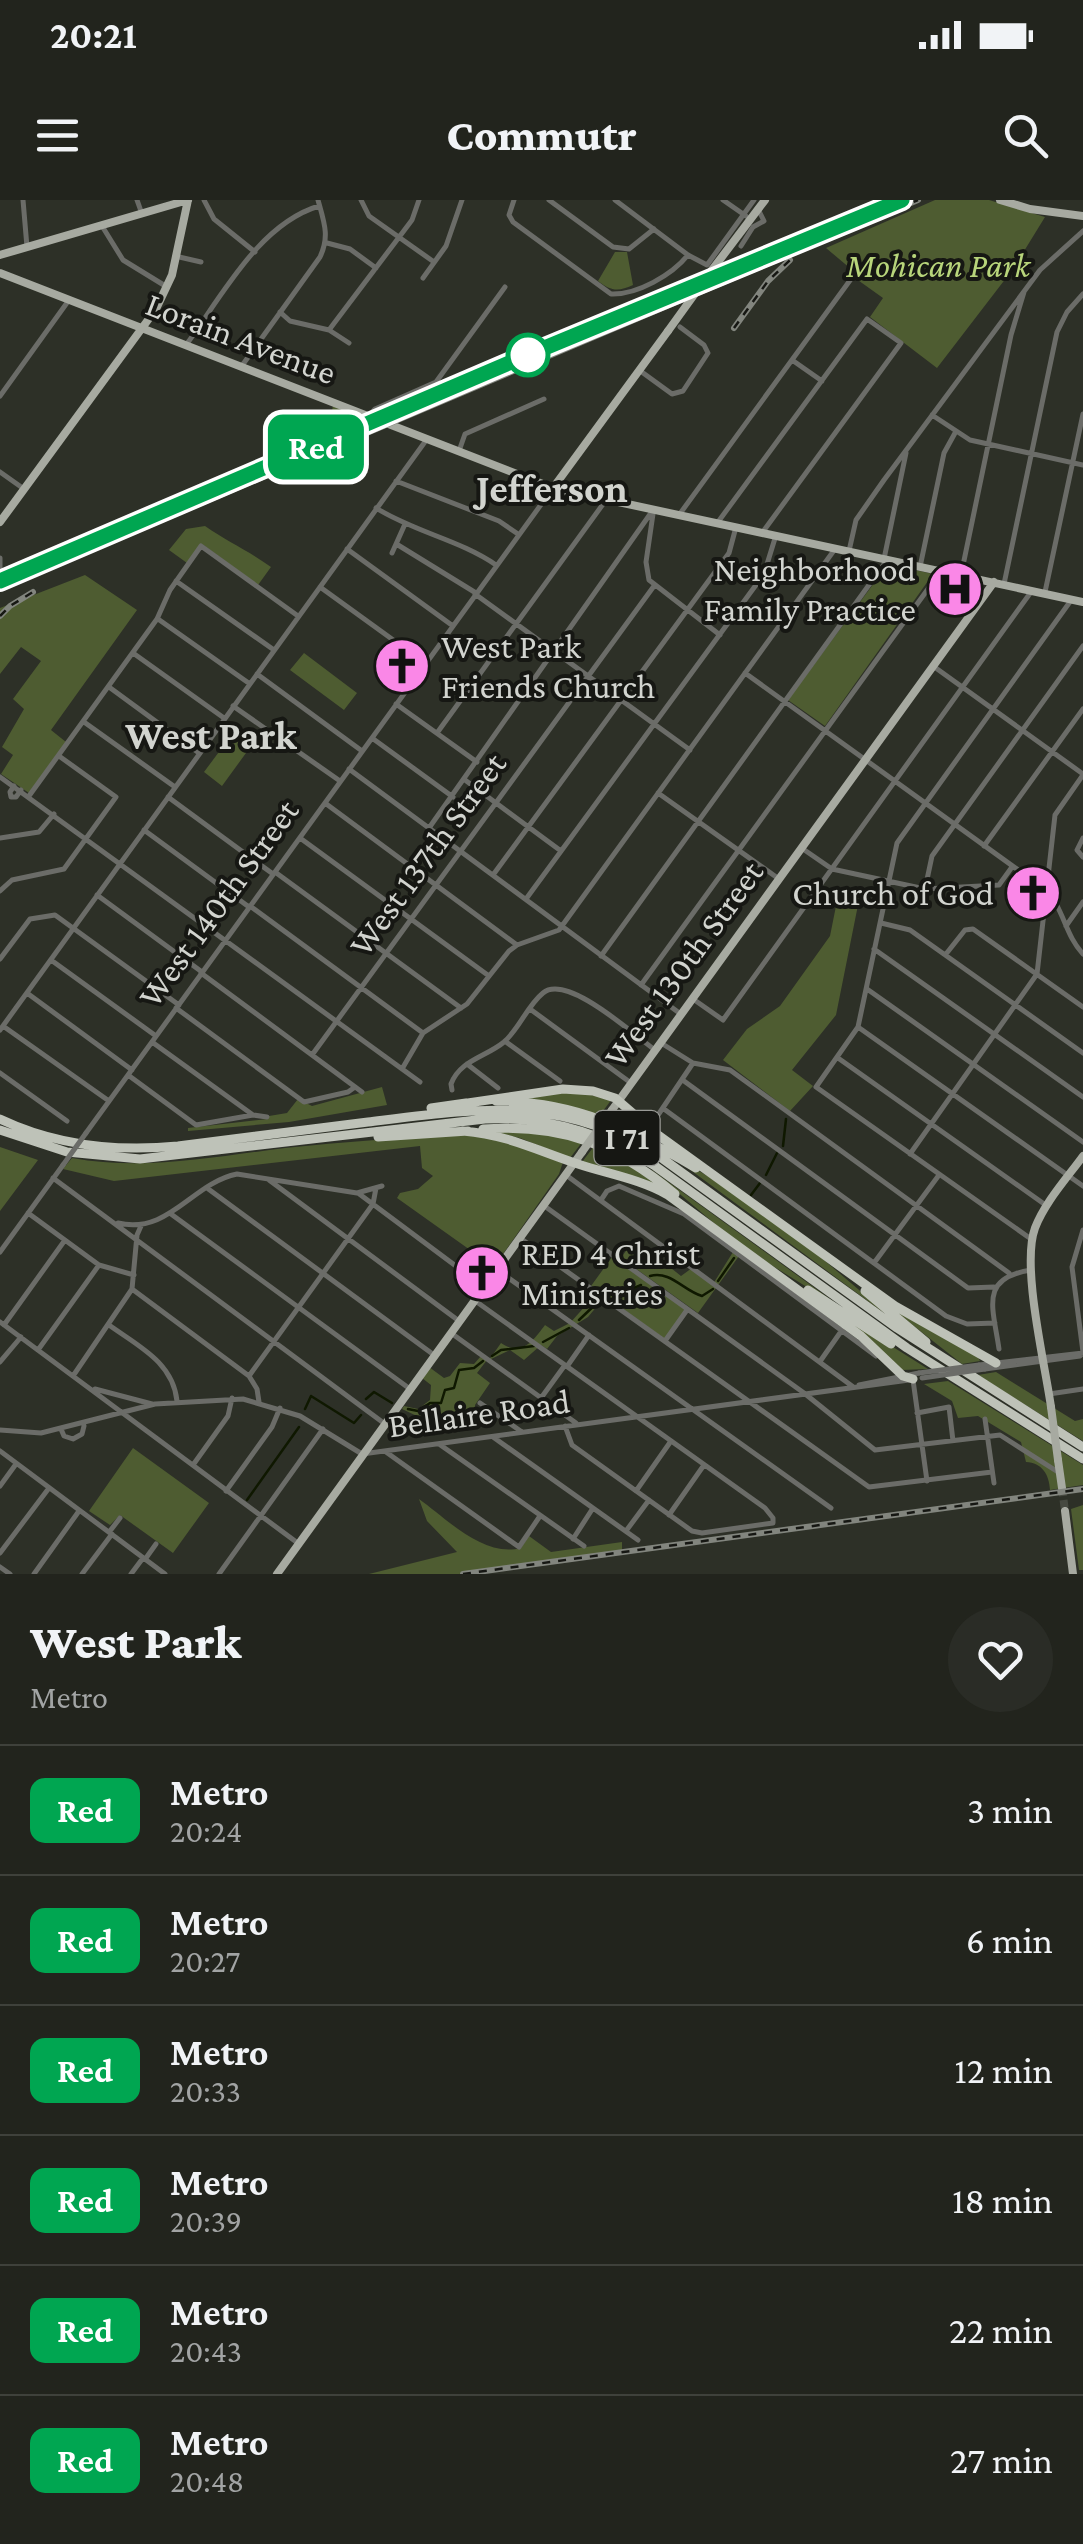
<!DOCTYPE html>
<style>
:root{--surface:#22241d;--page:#2a2c26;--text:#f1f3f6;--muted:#a2a4a4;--line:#3f413b}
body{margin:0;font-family:"Crimson Pro",serif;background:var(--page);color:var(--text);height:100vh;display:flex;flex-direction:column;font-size:38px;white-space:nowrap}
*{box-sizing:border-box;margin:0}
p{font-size:32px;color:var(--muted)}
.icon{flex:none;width:55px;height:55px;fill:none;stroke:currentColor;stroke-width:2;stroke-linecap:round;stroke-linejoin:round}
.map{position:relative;height:1374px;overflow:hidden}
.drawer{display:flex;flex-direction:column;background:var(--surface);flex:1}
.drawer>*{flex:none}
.badge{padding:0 20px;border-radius:15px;font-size:35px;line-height:65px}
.map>.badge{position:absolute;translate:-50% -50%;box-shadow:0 0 0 5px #fff}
.round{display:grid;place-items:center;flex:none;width:105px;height:105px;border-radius:52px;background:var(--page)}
.head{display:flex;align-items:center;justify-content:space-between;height:170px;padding:0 30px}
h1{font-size:48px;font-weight:800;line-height:75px}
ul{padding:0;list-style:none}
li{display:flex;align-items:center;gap:30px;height:130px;padding:0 30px;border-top:2px solid var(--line)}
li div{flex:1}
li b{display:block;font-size:38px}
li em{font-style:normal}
li .badge{min-width:110px;font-weight:700;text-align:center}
.status{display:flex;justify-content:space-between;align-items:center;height:70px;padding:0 50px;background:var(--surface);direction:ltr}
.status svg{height:28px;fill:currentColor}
header{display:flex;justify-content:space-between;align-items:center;height:130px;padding:0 30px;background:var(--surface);font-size:45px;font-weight:800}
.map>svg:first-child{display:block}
.green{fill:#4e5c31}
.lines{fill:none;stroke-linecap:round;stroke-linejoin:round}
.stream{stroke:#0f1800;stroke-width:2.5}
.major-tunnel{stroke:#464940;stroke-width:8;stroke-dasharray:8 4;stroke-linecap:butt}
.minor{stroke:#6b6c68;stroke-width:5}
.major{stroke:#a7aaa1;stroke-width:8}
.highway{stroke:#bec2b8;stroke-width:9}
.rail-casing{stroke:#82857e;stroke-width:6}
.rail{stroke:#161713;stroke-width:2.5;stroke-dasharray:8;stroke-linecap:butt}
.minor-bridge{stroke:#6b6c68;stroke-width:5}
.major-bridge{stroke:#a7aaa1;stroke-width:8}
.line-casing{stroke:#fff;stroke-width:22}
.line{stroke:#00a651;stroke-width:15}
.stop-dot{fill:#fff;stroke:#00a651;stroke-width:5}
.labels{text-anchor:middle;stroke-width:8;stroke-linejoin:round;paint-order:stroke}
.shield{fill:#161713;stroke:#9a9b97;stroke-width:2.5}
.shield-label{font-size:32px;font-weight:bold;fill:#d2d4cf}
.park-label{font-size:35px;font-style:italic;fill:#b8d57b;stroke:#161713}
.street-label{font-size:35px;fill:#d2d4cf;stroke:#161713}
.poi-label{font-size:35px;fill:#d2d4cf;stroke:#161713;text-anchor:end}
.quarter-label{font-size:40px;font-weight:bold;fill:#d2d4cf;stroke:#161713}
</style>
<div class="status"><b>20:21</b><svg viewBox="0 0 49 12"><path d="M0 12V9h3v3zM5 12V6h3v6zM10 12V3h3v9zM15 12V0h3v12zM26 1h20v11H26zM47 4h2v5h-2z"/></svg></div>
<header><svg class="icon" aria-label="menu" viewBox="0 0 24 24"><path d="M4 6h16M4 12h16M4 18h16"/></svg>Commutr<svg class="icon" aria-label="search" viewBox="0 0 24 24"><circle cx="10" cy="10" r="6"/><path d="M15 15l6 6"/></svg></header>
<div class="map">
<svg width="1083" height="1374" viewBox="0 0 1083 1374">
<rect width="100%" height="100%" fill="#2d3027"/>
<path class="green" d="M935,0H989L1045,17L1013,69L937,168L870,117L883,98L855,78L857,74L826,48Z
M615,52H627L633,85C618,92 611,91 598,81Z
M333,205L374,222L299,253L316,229L323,233L330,224Z
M205,326C228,342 249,351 271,367L258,385L202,344L187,363L169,350L186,329Z
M888,364L933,374L825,526L788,500Z
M85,375L137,410L51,530L66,542L29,593L1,574L13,555L2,547L24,509L13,499L41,461L21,447L0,474V408Z
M304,453L357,493L344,510L290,470Z
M236,529L254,542L222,586L204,572Z
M839,691L860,695L836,815L792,870L813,886L790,911L723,860L747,829L780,806L830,736Z
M382,887L387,905L289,922L188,931V928L268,919L269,916L287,913L298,899L312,906Z
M566,890L612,899L600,915L550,902L498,898Z
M516,929L583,941L570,958L520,938L493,932Z
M460,934L512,941L563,962L559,974L494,1067L397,998L400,993L418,989L433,976L422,968L420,946L114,981L63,969L72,958C143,971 214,957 285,948C343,942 401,938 460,934Z
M595,945L624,959L684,1004L582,962Z
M0,947L38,960L0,1011Z
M666,952L711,978L811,1049L899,1124Z
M649,968L852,1115L768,1063L721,1029Z
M630,1045L663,1068L666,1064L681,1076L692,1068L713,1084L733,1052L739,1056L698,1113L621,1058Z
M612,1057L686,1110L665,1139L591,1086Z
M857,1081L912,1120L977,1155L980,1161L962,1164Z
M596,1094L603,1099L588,1117L557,1136L547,1149L541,1145L524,1160L510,1150L489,1160L501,1143C522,1157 533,1141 545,1125L554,1131L570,1123Z
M820,1101L928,1169L902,1170Z
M481,1156L487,1160L477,1173L490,1183L475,1205L476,1216L434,1223L421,1215L419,1217L402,1209L404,1206L418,1209L430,1200L431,1185L422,1178L429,1167L444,1178L450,1176L460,1163L474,1164Z
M996,1172L1075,1221L1083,1219V1241L978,1175Z
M948,1181L1083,1265V1285L1050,1290C1049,1274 1042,1263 1026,1262L1021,1242L978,1216L958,1218L952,1201L924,1184Z
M133,1248L209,1303L173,1353L120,1315L110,1325L89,1311Z
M419,1299C447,1319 484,1358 521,1348L529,1336L551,1352L622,1342V1350L459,1374H369L457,1352L427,1321Z
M1083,1305V1370H1079L1071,1309Z"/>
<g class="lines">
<path class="stream" d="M783,946L786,919
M766,975L777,953
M751,995L760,983
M650,1076C670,1070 684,1091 702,1096L713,1089
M718,1081L734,1058
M616,1096L641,1085
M579,1120L600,1100
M543,1142L569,1128
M492,1156L501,1150L534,1146
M366,1199L374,1192L392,1203
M305,1209L311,1196L354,1223L361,1215
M408,1209L418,1211L430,1203H441L445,1190L454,1188L459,1170L474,1168L483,1161
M247,1300L299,1227"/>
<path class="major-tunnel" d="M1062,1288L1065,1311"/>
<path class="minor" d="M23,0L27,47
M137,0L142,14
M204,0L214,19L255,52
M361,0L369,16L434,62
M514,0L509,15L513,22L611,94C637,95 672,75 688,55
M549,0L613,47L629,49L654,29
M615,0L688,55L707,65L754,0
M723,0L746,16
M102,26L123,60L167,87
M327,43L350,49L376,68
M741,46L753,27L764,21L758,9
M175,56L201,62
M423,78L446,46L462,0
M280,112L290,121L329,130L349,143
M329,130L412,20L419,0
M186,145C222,96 259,24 319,6
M792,160L822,181
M241,167L320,57C330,36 324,22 318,0
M639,170L672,194L683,191L708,153L704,145L680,127
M0,196L69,100
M932,215L970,240L1083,265
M368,217L375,209L436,182L505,87
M459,251L465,234L544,199
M0,272L24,289
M396,281L499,321L518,334
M376,308C414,332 460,340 496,365
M653,314L646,362L649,380L720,435
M679,315L851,79
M718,322L867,119L901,143L762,333
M398,345L476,393
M347,349L453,426
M849,351L856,320L884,280L1040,70L1083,31
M392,353L405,324
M0,358V369
M884,359L906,253
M920,367L944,253L955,233
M961,375L1011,135L1024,92
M176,381L274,450
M1004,384L1057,132L1067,112L1083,94
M320,387L425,463
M1045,392L1083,214
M475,394L690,550
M158,419L250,484
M133,453L224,518
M933,466L1083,574
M745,473L1046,690C1064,709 1065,735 1083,754
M257,474L362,551
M109,487L199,553
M396,504L477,562
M233,506L340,581
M84,522L175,587
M437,533L606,300
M372,538L453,597
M349,569L682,815
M0,577L420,882
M465,580L561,651
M14,586L10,592L11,597H16L21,590
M658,593L779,679
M29,596L157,419L170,390L201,346L298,416
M168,597L273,674
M325,603L517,745
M429,628L653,310
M144,630L249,707
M0,638L39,632L54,614
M300,638L489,776
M1083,638L1077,650L1083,657
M984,646L1083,509
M803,649L832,669L925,689L999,685L1012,667
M275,672L461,808
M493,675L729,353L736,327
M925,689L932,656L1083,446
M0,691L12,680L64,669L116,597L59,556
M97,695L202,772
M526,699L764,374L776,335
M250,706L423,833
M881,723L910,730L1083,853
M1066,726L1083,702
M874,749L1083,897
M946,754L965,730L973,729L1083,807
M601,756L887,360
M0,759L30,719L55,715L179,805
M51,760L156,836
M201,773L362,892
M641,785L941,371
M867,789L1083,942
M27,793L132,870
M693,799L723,820L1031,392
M176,808L304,902L348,892L355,887
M530,809L631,883
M3,826L109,901
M858,827L1083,986
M0,830L427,239
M152,842L253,915
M506,842L560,881
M661,843L693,863L730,870L1009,1073
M312,855L654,386
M838,858L1047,1006
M467,864L498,888
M402,869L423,833L467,804L509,751L517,745L559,730L835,349
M0,873L67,921
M128,875L196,925L253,915L267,917
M684,881L968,1088L994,1087
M452,890L451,884C460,860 486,857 504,842C520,828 527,806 543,793C567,773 634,835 655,850
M664,909L946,1116L967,1124L995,1123
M654,921L693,863
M86,933L553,288
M910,954L1037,774L1055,615L1083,575
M566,975L852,1186
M53,978L385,1224
M269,980L459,1121
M207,988L434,1155
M358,993L484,1087
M601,1000L607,991L619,986L684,1014L876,1156
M543,1005L804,1193L875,1250L1000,1235L1058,1272
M28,1013L99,1065L134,1075
M171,1014L410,1189
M118,1023C169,1035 192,983 237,974L357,993L382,986
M1083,1030L1072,1067L1083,1152
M520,1038L869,1287L992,1272
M1031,1039L816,887L858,827L897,643L1072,399
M0,1052L63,965
M874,1063L939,975
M496,1069L831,1308
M132,1089L249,1176L257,1189L259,1202
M474,1100L765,1308L773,1318V1323L702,1333L692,1331L572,1245L565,1226
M0,1122L299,1344
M4,1125L65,1040
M109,1125C138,1146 173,1162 177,1201
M451,1133L576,1223
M665,1141L687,1110
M999,1149C993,1107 979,1078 1031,1070
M38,1150L99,1065
M821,1160L842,1130
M0,1162L21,1137
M568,1165L589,1135
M979,1165L1083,1153
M985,1169L1080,1156L1083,1153
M73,1176L132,1089L137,1035L141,1026
M249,1176L373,1004L376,988
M913,1180L927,1281
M859,1185L919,1173
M95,1189L152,1204
M1049,1194L1083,1189
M541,1198L565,1165
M480,1203L522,1232
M917,1213L949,1207L953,1241
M985,1219L994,1283
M61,1229L64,1236L73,1239L82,1234L84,1226
M0,1230L41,1233L155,1204L243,1199L300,1216L362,1254L909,1180
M493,1237L638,1340
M439,1244L584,1346
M0,1251L165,1374
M386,1252L519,1347L540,1316
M193,1265L228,1216L232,1198
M0,1286L16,1264
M226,1291L272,1227L280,1208
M636,1291L671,1241
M669,1315L704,1265
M110,1331L120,1318
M626,1331L649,1300
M573,1339L593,1308
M0,1353L49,1288
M146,1358L156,1344
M0,1367L10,1374
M34,1374L79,1311
M82,1374L112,1334
M131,1374L143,1358
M219,1374L323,1229"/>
<path class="major" d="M1000,0L1030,9L1083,16
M0,55L188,0
M712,70L765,0
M0,73L553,288L1083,402
M553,288L668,131
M0,322L156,109L172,75L188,0
M612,910L994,382
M1051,1207C1045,1164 1021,1066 1035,1028C1045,1002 1067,978 1083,956
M1058,1260L1062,1288
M1065,1311L1073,1374
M277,1374L582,952"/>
<path class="highway" d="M496,901C576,901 629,929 696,968
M461,904L563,889L593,891L615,898L658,935L895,1106L996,1163
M431,908L466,903
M0,919C57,946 117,952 178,946C242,938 305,930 368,922C480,908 563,894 663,959L897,1128L1083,1247
M483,929C562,924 615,944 675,994
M0,930L67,952L140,959L485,919C547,916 603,933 655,966L907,1148L1083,1259
M463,931C508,935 536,950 578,964C608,974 640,979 668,995L861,1136L903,1176L913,1179
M378,937L468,931
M808,1090L891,1144
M865,1091L926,1142"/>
<g class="rail-casing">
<path id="rail" d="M734,128L768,81L790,60
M0,388L918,0
M0,416L10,406L33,392
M463,1374L1083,1289"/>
</g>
<use href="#rail" class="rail"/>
<path class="minor-bridge" d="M63,965L86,933
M919,1173L979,1165
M922,1178L985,1169"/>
<path class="major-bridge" d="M668,131L712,70
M582,952L612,910
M1051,1207L1058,1260"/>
</g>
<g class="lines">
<g class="line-casing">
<path id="line" d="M0,381L530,154L902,0"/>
</g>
<use href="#line" class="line"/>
</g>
<defs>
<g id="hospital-disc" transform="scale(2.875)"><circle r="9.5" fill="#fa87e7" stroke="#161713"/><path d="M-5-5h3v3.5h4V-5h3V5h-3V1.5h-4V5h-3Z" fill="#111"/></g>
<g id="church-disc" transform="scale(2.875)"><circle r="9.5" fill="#fa87e7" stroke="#161713"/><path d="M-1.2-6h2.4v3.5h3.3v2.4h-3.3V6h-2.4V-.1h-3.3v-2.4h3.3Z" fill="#111"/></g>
</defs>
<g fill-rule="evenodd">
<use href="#hospital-disc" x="955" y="389"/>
<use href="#church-disc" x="402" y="466"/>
<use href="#church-disc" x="1033" y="693"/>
<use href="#church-disc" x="482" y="1073"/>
</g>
<circle class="stop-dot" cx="528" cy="155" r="20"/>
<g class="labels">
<rect class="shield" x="594.5" y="911" width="65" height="54" rx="8"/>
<g class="shield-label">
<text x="627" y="949">I 71</text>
</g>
<g class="park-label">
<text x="938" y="77">Mohican Park</text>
</g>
<g class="street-label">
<text transform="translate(241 138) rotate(21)" y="12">Lorain Avenue</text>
<text transform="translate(427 654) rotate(-54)" y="12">West 137th Street</text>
<text transform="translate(218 703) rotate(-54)" y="12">West 140th Street</text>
<text transform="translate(683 764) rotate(-54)" y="12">West 130th Street</text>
<text transform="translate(479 1213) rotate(-8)" y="12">Bellaire Road</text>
</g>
<g class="poi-label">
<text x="916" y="381">Neighborhood<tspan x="916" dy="40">Family Practice</tspan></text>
<text x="441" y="458" text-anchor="start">West Park<tspan x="441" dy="40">Friends Church</tspan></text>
<text x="994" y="705">Church of God</text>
<text x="521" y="1065" text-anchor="start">RED 4 Christ<tspan x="521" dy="40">Ministries</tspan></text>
</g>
<g class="quarter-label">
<text x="552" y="302">Jefferson</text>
<text x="211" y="549">West Park</text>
</g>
</g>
</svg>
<b class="badge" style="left:316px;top:247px;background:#00a651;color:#fff">Red</b>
</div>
<section class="drawer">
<div class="head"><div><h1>West Park</h1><p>Metro</p></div><a class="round"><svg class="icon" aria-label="heart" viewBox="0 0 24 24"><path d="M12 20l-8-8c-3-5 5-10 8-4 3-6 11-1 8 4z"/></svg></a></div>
<ul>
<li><span class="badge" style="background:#00a651;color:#fff">Red</span><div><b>Metro</b><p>20:24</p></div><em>3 min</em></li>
<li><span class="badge" style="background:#00a651;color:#fff">Red</span><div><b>Metro</b><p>20:27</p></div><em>6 min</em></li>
<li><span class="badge" style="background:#00a651;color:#fff">Red</span><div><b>Metro</b><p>20:33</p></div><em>12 min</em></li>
<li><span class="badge" style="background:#00a651;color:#fff">Red</span><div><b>Metro</b><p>20:39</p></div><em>18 min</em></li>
<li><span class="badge" style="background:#00a651;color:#fff">Red</span><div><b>Metro</b><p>20:43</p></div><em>22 min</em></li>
<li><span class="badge" style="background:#00a651;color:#fff">Red</span><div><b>Metro</b><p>20:48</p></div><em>27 min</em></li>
</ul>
</section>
